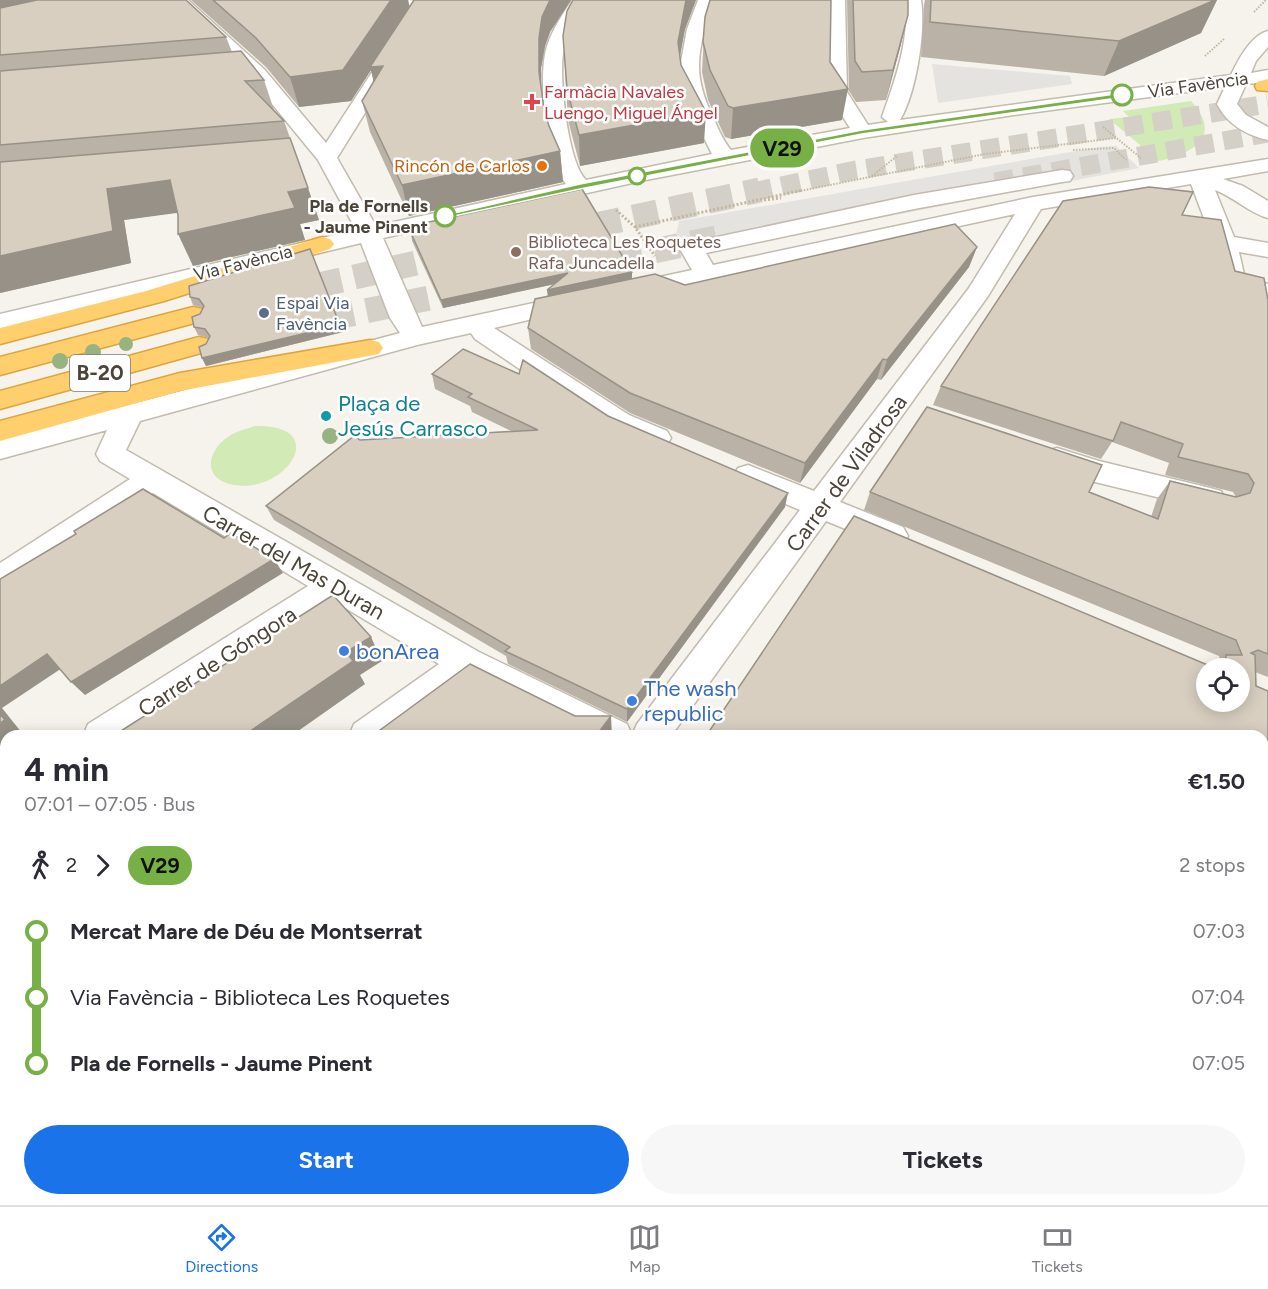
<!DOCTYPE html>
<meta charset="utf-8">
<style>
:root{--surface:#fff;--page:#f7f7f7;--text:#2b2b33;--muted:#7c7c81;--line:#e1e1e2;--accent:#1a73e8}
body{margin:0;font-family:Figtree,sans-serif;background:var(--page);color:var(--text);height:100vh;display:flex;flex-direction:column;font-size:22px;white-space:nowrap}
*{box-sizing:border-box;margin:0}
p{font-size:20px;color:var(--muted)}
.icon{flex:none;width:33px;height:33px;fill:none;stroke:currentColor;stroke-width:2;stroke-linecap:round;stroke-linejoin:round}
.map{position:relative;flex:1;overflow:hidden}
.drawer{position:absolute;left:0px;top:730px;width:1269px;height:476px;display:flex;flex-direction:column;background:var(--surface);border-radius:18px 18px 0 0;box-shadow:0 3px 15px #0003}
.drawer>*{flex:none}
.badge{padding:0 12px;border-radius:20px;font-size:21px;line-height:39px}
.tools{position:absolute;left:1196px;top:658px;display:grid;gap:12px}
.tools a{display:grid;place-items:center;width:54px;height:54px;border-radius:50%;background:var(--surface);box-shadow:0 3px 15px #0003;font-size:30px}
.map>.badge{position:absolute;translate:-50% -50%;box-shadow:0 0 0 3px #fff}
.legs{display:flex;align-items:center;gap:9px;height:66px;padding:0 24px;font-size:20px}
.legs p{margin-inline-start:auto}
.headline{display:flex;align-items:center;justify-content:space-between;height:102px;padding:0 24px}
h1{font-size:33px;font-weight:700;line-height:45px}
.button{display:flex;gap:12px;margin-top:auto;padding:12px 24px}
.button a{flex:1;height:69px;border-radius:36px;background:var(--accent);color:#fff;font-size:24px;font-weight:700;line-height:69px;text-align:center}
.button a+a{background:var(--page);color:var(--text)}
ul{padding:0 24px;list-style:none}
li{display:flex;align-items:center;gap:21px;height:66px;font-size:22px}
li i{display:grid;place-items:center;width:9px;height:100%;margin:0 8px;background:currentColor}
li i::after{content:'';width:15px;height:15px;margin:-8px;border:4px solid;border-radius:50%;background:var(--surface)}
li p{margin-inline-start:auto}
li:first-child i{background:linear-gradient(#0000 50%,currentColor 0)}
li:last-child i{background:linear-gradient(currentColor 50%,#0000 0)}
.dock{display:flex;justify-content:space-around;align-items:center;height:84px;border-top:2px solid var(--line);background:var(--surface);font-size:16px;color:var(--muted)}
.dock a{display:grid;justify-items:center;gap:3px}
.dock .on{color:var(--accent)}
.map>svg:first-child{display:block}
.green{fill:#d2eab5}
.parking{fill:#e5e3e0}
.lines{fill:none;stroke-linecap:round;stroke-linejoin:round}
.highway-tunnel-far1{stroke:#d4d0c8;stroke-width:19;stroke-dasharray:19 10;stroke-linecap:butt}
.highway-tunnel{stroke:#d4d0c8;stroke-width:25;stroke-dasharray:25 13;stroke-linecap:butt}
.minor-casing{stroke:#c2bbae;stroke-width:3}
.highway-casing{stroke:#e0a43c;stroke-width:3}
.path-far1{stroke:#c4b79f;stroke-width:2;stroke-dasharray:1.5 1.5;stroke-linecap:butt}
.path{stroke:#c4b79f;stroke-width:3;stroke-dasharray:2 2;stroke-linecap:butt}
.minor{fill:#fff;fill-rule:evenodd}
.highway{fill:#ffcf6e;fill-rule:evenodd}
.tree{fill:#97b381}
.wall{fill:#bab2a6;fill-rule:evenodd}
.shaded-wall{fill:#979187}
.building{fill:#d8cfc1;stroke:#979187;stroke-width:1.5}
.line-1{fill:#77b045;stroke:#fff;stroke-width:1.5}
.stop-1-dot{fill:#fff;stroke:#77b045;stroke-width:3}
.health-dot{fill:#e0444e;stroke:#fff;stroke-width:2}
.food-dot{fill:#e8710a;stroke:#fff;stroke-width:2}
.education-dot{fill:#8d6e63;stroke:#fff;stroke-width:2}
.service-dot{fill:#5c6f8a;stroke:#fff;stroke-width:2}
.culture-dot{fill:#0f9aa8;stroke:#fff;stroke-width:2}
.shop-dot{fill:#3f7fe0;stroke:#fff;stroke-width:2}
.labels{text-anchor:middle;stroke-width:5;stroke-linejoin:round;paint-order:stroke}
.far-street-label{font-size:18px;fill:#4b4439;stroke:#fff}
.far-health-label{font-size:18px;fill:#be3a42;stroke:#fff;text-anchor:start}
.far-food-label{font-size:18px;fill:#c56008;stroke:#fff;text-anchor:end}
.far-stop-label{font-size:18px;font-weight:bold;fill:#4b4439;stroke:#fff;text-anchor:end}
.far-education-label{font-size:18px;fill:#785e54;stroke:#fff;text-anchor:start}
.far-service-label{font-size:18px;fill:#4e5e75;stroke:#fff;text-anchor:start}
.shield{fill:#fff;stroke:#817c74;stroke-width:1.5}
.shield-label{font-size:21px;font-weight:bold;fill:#4b4439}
.culture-label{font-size:22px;fill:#0d838f;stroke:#fff;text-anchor:start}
.street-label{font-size:22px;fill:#4b4439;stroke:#fff}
.shop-label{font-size:22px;fill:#366cbe;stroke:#fff;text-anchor:start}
</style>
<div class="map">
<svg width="1268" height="1205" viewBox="0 0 1268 1205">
<rect width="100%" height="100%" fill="#f6f3ec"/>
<path class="green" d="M1191,101C1223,136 1194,153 1159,161L1109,119L1129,117L1123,111Z
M255,426C332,424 287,494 234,485C202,480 206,451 229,436C237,431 246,429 255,426Z"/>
<path class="parking" d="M932,64L1070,76L1072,84L938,103Z
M1116,146L1139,168L671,258L679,221L1099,147Z"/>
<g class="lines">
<path class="highway-tunnel-far1" d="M995,182L1268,133
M753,192L856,170L1268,104"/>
<path class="highway-tunnel" d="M559,233L760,190
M580,266L726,236
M280,294L464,252
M292,326L483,287"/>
<g class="minor-casing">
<path id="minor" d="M170,0H188L264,69L326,143L413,9L401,0C412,0 423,0 430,8L337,158L376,226L566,184C546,157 539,86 545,54C549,34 561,17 572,0H588C578,17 566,34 563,54C559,79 568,163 586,180L712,154L682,94L679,72L687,29L698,0H714C699,48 690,71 713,117C718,128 723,141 731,150L850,128L827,92L829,0H845L847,92L868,125L888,122L882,117C895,80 910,40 905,0H921C926,31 916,93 900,120L1231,75C1238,60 1251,35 1268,31V47L1256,61L1251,73L1268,70V82L1246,84L1237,104L1246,115L1268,127V140C1246,135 1228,125 1217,104L1225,87L1014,115L863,138L646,180L383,238L422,327L575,294L584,297L587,302L584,307L494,328L629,415L667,431L671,438L667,445L657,448L609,429L475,339L471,333L417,345L140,421L126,450L479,652L627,724L632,735L637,724L800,510L738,484L733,476L738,468L748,465L814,491L969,288L1015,214L631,297L622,295L619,290L622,285L692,270L680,249L684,244L914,195L1062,170L1070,171L1073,176L1070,181L1062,182L914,209L706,253L713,265L1033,197L1268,159V171L1223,179L1243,186L1268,201V218C1249,213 1234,197 1215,190L1234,237L1268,243V257L1239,252L1245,279L1268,284V298L1225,289L1222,284L1213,242L1191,184L1041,209L988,296L840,502L903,527L908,536L903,545L892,548L826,521L671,736H579L469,681L395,736H349L354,724L439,664L335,602L131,736H83L88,724L308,586L153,493L11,589L0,593V563L130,479L100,461L96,454L107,430L0,459V439L400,333L390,318L361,243L0,330V314L356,230L318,160L250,77Z
M1057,448L1099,461L1210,488L1221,491L1225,499L1221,507L1210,510L1095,482L1047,465L1042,458L1047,451Z
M6,780V818L0,820V782Z
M6,984V1030L0,1032V986Z
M1263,1089L1268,1091V1138L1263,1136Z
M0,1124L6,1127V1178L0,1176Z
M27,1200H80L82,1205H29Z
M323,1200H374L372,1205H321Z"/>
</g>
<g class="highway-casing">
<path id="highway" d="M1268,79V91L1257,90L1255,86L1257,82Z
M322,237L330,239L334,244L330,249L164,301L0,344V328L146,291Z
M193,307L202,309L206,315L202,321L0,375V357Z
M199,337L208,339L212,345L208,351L0,409V391Z
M370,340L379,342L383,348L379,354L180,391L0,441V421L180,373Z"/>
</g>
<path class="path-far1" d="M1254,12L1266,0
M1205,56L1224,39
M1103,127L1141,158
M1073,150L1114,148L1126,160
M872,176L897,156
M795,192L985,154L1116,138"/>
<path class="path" d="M764,200L781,198
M616,210L635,227L655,256
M635,227L803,190"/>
<use href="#minor" class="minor"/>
<use href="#highway" class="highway"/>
</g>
<g class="tree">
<circle cx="126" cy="344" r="7"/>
<circle cx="93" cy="352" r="8"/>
<circle cx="60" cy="361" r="8"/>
<circle cx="330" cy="436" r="8"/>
</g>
<path class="wall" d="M0,0L226,37L232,52L264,80L274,110L284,121L319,220L300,224L305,240L193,266L178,212L124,220L131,263L0,293Z
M191,0H408L410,7L550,32L545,46L541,68V89L544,109L549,126L560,151L563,182L409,216L370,132L362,101L374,82L371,70L351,101L299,107L266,67Z
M573,0H696L685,29L680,55L681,65L704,143L580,166L568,120L563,36Z
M847,0H908L901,44L886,100L856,102L849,91Z
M925,0H1217L1201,33L1104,76L921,57L924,5Z
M705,17L830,62L842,120L731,139L725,137L708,100L702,72Z
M1149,187L1193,192L1182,215L1221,220L1235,271L1264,278L1268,300V677L1255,672L1256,686L1268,691V1088L1263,1085V736H706L854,516L1210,666L1213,667L1220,660L1219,656L864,510L870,492L927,407L1102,465L1089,492L1151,517L1157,499L1170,481L1236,497L1233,492L1165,475L1169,463L1112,442L1101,459L933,405L941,386L1063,201ZM1206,669H1239V702H1206Z
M415,225L632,272V279L685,285L977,247L969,267L881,380L877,379L800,483L630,413L531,349L528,328L555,284L443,308L412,241L411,233L417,232Z
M190,297L343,332L206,366L202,358L206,344L209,338L198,335L194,327L203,308L193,305Z
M432,374L608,416L785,507L627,722L508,664L506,656L274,520L266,506L360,440L511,431L472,412L470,406L435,389Z
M945,1200H1263L1268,1205H953Z"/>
<path class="shaded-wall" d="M0,0H110L0,27Z
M391,0H408L410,10L383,66L377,97L371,70L351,101L299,107L290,77Z
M550,0H571L550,32L545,46L541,68V102L539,72V38L542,17Z
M686,0H696L685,29L677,72L678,42Z
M1215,0H1217L1201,33L1104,76L1119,41Z
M908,15L901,44L886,100L893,70Z
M848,89L842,120L731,139L733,108Z
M706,112L704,143L580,166L579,135Z
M560,151L563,182L409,216L402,185Z
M170,180L184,212L124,220L131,263L0,293V256L107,189Z
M308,188L319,220L300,224L305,240L193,266L178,234L288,192Z
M977,247L969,267L881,380L887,360Z
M632,272V280L548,298L547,290Z
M568,273L569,281L443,308L441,300Z
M340,325L343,332L206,366L202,358Z
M883,359L877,379L800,483L805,463Z
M788,493L785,507L627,722V709Z
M274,559L283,573L85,695L71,682Z
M371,637L382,661L360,675L365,684L291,736H243L346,652Z
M47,654L62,668L2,708L22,733L16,736H6V742L0,746V686Z
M611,716L612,736H596Z
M6,899V937L0,941V903Z
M6,1108V1116H0V1113Z
M247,1200H270L266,1205H243Z"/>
<path class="building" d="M37,0H186L226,37L0,55V8Z
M213,0H391L343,70L290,77L256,38Z
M414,0H550L542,17L539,38V72L544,109L549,126L560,151L402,185L362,101L383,66L370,67Z
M573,0H686L678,42L681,65L706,112L579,135L567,89L563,36L567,11Z
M710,0H831L830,62L848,89L733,108L728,106L710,70L703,42L705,17Z
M853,0H908V15L893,70L862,72L855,61Z
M931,0H1215L1119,41L930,22Z
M241,51L264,80L245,81L284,121L0,145V71Z
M290,138L308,188L288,192L295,208L178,234V215L170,180L107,189L113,231L0,256V162Z
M1149,187L1193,192L1182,215L1221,220L1235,271L1264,278L1268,300V654L1258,650L1251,653L1255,655L1256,686L1268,691V1070L1263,1067V736H706L854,516L1210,666L1220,669H1206V702H1239V669H1225L1226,655H1242L1236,640L870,492L927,407L1102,465L1089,492L1158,519L1170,481L1236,497L1250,493L1254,483L1248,474L1178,457L1183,444L1121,422L1113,441L941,386L1063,201Z
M582,189L632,272L547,290L568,273L441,300L411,233L418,231L415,225Z
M955,224L977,247L887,360L883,359L805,463L630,393L528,328L535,299L655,274L685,285Z
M310,249L340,325L202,358L199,347L206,344L210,336L205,329L194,327L192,317L200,314L204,306L199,299L190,297L189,286Z
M463,349L519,374L523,360L608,416L788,493L627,709L505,651L510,647L266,506L354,436L360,440L538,430L468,397L472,394L432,374Z
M143,489L224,538L231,533L274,559L71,682L47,654L0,686V579L76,534L74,531Z
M333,595L371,637L346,652L353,661L243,736H113Z
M470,664L575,716H611L596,736H372Z
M0,714L5,720L0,723Z
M6,806V899L0,903V810Z
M6,1007V1108L0,1113V1011Z
M1263,1146L1268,1149V1205H1205V1200H1263Z
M107,1200H247L243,1205H103Z
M384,1200H796L803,1205H380Z
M958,1200H1190L1189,1205H966Z"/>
<path class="line-1" d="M1122,93L1125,97L862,134L580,189L445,218L441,216L580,184L862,130Z"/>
<g class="stop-1-dot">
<circle cx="1122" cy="95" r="10"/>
<circle cx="637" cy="176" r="8"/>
<circle cx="445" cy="216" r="10"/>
</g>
<path class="health-dot" d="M529 93h6v6h6v6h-6v6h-6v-6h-6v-6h6z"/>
<circle class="food-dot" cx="542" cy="166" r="6"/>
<circle class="education-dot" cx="516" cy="252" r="6"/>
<circle class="service-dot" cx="264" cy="313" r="6"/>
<circle class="culture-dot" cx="326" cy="416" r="6"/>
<g class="shop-dot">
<circle cx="344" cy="651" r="6"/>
<circle cx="632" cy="701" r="6"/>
</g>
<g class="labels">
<g class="far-street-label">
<text transform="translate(1198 85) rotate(-8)" y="6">Via Favència</text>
<text transform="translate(243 263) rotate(-14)" y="6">Via Favència</text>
</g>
<g class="far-health-label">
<text x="544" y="98">Farmàcia Navales<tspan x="544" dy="21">Luengo, Miguel Ángel</tspan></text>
</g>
<g class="far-food-label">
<text x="530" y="172">Rincón de Carlos</text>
</g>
<g class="far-stop-label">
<text x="428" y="212">Pla de Fornells<tspan x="428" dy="21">- Jaume Pinent</tspan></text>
</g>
<g class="far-education-label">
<text x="528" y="248">Biblioteca Les Roquetes<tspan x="528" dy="21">Rafa Juncadella</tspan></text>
</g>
<g class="far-service-label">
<text x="276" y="309">Espai Via<tspan x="276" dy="21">Favència</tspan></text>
</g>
<rect class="shield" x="70" y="355" width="60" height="36" rx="4.5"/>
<g class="shield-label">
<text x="100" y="380">B-20</text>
</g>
<g class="culture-label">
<text x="338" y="411">Plaça de<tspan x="338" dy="25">Jesús Carrasco</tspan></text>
</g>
<g class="street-label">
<text transform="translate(846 473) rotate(-54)" y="8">Carrer de Viladrosa</text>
<text transform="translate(294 562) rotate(30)" y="8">Carrer del Mas Duran</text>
<text transform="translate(217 661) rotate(-33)" y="8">Carrer de Góngora</text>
</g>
<g class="shop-label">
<text x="356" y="659">bonArea</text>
<text x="644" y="696">The wash<tspan x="644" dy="25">republic</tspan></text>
</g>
</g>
</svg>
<div class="tools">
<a><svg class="icon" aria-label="locate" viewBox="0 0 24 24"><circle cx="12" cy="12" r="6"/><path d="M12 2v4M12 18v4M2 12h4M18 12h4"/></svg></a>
</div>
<b class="badge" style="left:782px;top:148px;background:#77b045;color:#111">V29</b>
<section class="drawer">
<div class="headline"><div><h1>4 min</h1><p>07:01 – 07:05 · Bus</p></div><b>€1.50</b></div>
<div class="legs"><svg class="icon" aria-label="walk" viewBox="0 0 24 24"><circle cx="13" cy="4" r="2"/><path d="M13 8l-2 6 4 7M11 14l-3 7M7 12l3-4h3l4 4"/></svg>2<svg class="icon" aria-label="forward" viewBox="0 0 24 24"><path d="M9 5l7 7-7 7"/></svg><b class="badge" style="background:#77b045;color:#111">V29</b><p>2 stops</p></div>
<ul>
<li><i style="color:#77b045"></i><b>Mercat Mare de Déu de Montserrat</b><p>07:03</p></li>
<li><i style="color:#77b045"></i><span>Via Favència - Biblioteca Les Roquetes</span><p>07:04</p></li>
<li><i style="color:#77b045"></i><b>Pla de Fornells - Jaume Pinent</b><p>07:05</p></li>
</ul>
<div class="button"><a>Start</a><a>Tickets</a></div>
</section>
</div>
<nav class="dock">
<a class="on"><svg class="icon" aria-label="directions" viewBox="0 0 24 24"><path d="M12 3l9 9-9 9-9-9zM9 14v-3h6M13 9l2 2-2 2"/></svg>Directions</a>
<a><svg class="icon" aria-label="map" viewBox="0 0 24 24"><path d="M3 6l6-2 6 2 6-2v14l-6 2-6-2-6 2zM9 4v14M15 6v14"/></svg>Map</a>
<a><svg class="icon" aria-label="tickets" viewBox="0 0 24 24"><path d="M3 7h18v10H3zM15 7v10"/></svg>Tickets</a>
</nav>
